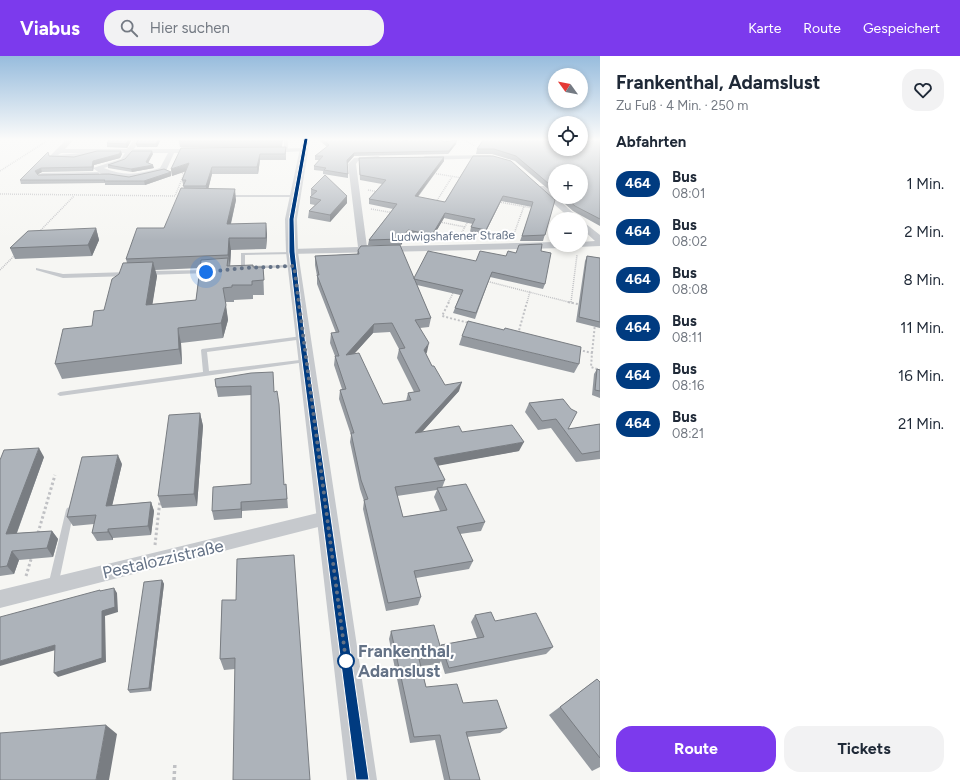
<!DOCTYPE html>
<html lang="de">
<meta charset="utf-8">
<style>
:root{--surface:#fff;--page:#f2f2f3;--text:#1f2937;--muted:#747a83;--accent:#7c3aed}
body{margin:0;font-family:Figtree,sans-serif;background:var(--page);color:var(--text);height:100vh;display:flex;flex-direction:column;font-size:15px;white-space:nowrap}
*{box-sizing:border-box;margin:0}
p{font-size:13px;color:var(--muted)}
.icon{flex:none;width:22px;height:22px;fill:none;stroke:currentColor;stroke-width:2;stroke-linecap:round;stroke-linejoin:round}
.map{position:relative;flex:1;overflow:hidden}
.side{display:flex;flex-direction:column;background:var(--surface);width:360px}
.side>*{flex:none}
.badge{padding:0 8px;border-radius:13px;font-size:14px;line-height:26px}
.needle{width:26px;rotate:303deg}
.controls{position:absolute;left:548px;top:12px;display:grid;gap:8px}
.controls a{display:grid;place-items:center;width:40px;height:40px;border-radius:50%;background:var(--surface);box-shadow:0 2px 6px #0003;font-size:20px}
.you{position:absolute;width:20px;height:20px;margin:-10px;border:3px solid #fff;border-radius:50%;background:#1a73e8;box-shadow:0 0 0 6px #1a73e833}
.map>.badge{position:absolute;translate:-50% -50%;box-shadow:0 0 0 2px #fff}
h2{padding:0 16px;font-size:15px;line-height:36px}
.round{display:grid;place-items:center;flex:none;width:42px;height:42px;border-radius:16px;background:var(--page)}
.overview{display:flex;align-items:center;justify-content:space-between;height:68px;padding:0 16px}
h1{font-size:19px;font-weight:700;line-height:30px}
.button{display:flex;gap:8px;margin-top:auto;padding:8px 16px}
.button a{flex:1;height:46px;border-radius:16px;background:var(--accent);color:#fff;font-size:16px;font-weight:700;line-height:46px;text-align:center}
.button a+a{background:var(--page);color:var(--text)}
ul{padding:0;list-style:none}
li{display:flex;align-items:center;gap:12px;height:48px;padding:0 16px}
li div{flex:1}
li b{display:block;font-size:15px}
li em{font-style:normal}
li .badge{min-width:44px;font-weight:700;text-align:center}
header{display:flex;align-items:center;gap:24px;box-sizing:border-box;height:56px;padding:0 20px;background:var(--accent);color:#fff}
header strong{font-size:19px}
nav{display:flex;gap:22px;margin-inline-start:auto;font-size:14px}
.search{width:280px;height:36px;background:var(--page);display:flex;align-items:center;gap:10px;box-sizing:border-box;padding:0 14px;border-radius:16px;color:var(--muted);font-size:15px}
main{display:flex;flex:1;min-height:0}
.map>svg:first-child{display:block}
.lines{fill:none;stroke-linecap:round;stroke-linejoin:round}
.path-far3{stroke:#c0c1c4;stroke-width:1.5;stroke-dasharray:1 1;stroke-linecap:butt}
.path-far2{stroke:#c0c1c4;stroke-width:2;stroke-dasharray:2 2;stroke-linecap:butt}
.path-far1{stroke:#c0c1c4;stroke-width:3;stroke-dasharray:2.5 2.5;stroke-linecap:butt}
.path{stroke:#c0c1c4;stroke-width:3.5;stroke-dasharray:3 3;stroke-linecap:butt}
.service{fill:#c6c9cd;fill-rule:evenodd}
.minor{fill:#c6c9cd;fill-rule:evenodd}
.tertiary{fill:#c6c9cd;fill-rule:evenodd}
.wall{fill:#959aa0;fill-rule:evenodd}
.shaded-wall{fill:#797d82}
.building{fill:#adb3ba;stroke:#797d82;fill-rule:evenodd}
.line{fill:#003b80;stroke:#fff}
.walk{stroke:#647286;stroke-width:4;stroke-dasharray:0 7.2}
.stop-dot{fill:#fff;stroke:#003b80;stroke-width:2}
.labels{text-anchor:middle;stroke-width:4;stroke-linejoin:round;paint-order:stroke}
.far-street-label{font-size:12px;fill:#647286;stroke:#fff}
.near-street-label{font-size:17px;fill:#647286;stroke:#fff}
.near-stop-label{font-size:17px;font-weight:bold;fill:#647286;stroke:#fff;text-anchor:start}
</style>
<header>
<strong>Viabus</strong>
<div class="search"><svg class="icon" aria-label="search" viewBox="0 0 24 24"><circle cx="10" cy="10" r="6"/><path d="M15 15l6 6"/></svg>Hier suchen</div>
<nav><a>Karte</a><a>Route</a><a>Gespeichert</a></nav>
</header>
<main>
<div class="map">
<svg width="600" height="724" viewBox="0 0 600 724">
<rect width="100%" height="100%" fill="#f6f6f3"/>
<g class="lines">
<path class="path-far3" d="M463,83L475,90
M403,84L410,83
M0,115L50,83
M432,117L462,122
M368,134L379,136
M0,138L175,140L184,118L178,115
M436,146L452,121
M499,146L533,152
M371,153L394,157
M440,166L465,171
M38,177L74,140
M514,178L524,150
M460,180L468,165
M0,214L16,198
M486,225L572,247
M571,246L577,199
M448,247L454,235
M527,247L530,235"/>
<path class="path-far2" d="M449,246L442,260L469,267
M568,246L582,249
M518,278L527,246
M579,294L592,297L591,311L600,314
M592,297L595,268"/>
<path class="path-far1" d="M38,477L55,419
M155,489L160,444
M26,520L32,500"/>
<path class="path" d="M174,724L175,706"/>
<path class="service" d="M284,83H288V94L286,95L284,94Z
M226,139H296L298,140L296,141H226Z
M292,196H294V198L245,199V210L294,209L296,210V211L243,213L241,212V197Z
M36,212L63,218L129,216L132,218L129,220L63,222L36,214Z
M207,214L210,216L209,217L147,219L144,217L147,215Z
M302,280L305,282L304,283L207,296L209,315L308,303L309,304L308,305L306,306L60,340L57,338L60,336L203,316L201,294L202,293Z
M70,451L73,452L74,454L58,530L56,533L53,534L50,533L48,530L66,454L67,452Z"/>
<path class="minor" d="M67,83H74L65,93H127L135,83H141L134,93H198L201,95L198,97H174L166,115C144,122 113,130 93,112L121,103L125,97H97L75,103L50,102V100ZM61,97H82L58,99ZM131,97H168L160,112C140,118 124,121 104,112L125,105Z
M304,92L307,94L306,95L267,97L264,95L267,93Z
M490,99L493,101L492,102L425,104L422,102L425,100Z
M378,100L380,101V103L358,105L356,108L367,191L555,186V189H571L566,192L289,198V194L292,193L358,191L348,108L354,102Z
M96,116H99V120L42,121L38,119L42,117Z
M538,130H544L580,163H571L538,134Z
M581,164L600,179V190L578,191L576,189H581V186L595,185L581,172Z
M326,455L332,457L334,462L332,467L326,469L0,552V534Z"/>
<path class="tertiary" d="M302,83H310L297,163L298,196L377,724H347L286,196L285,163Z"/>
</g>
<path class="wall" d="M110,83H132L127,92L107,91V87Z
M161,83L157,91H137L136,88Z
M283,83L282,91H180L179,85Z
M320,83H404L405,84L444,86L456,88L448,98L354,100L347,108L348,118V122L323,118V115L314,114V110L319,104H315V100L327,91L320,85Z
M600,83V170L573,155L557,141H581L555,115V139L515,105L492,98H476L477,93Z
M286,91V104H260L258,118H212L208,133L236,144L231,168L267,178L266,193L231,194L230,210L253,211H263L264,239H253V243L234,244V246H225L228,264L223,282L181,287L182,308L62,323L55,308L92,270L104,254L119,218L127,207L126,203L164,172L184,132L182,124L185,115L172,120L171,113ZM200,212L196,244L152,248L157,220L155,214Z
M122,98L120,102L94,109L93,115L42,116L37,118L38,119L129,121L171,116V120L145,129H105V127L21,128L20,124L49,100L74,101Z
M153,98L148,106L154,112L132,116L108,112V109Z
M473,100L555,144L543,185H520L532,151L501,145L484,179L470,176L471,171L473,168L444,162L431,184L407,179L401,189H368L369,184L393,153L369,148V143L382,128L360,124L359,102L444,101V105L418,141L445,146Z
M311,133L347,140V147L330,166L308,162L309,155L315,149L310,148V141L311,140Z
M96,172L99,184L92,200L15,203L10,192Z
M358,194L414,222L476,205L506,200L516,197L541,195L545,228L543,233L490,221L475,263L453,257L455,252L460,239L417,229L431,262L429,271L420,272L427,296L426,298L432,310L445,329L459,335L422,376H462L519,395L438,409L445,424L442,432L485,466L481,475L460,478L473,505L469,513L416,522L421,541L418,549L386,555L363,453L364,445L360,433L350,386L351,379L339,343L340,334L342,333L334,309L335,300L330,287L331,277H336L317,228V220L315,209V200L357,198ZM390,276L399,293L397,302L414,336L408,337L406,345L383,348L354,298L373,277ZM437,434L434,441L440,455L403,461L397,440Z
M587,200L600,202V272L576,266L585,205Z
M462,280L579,308L574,317L459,289Z
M597,313L600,314V342L592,339L594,318Z
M251,317L274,336L284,429L286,428L288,452L242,455V462L214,464L212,455L251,428V339L218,341L216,331Z
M563,343L568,373L600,368V403L576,406L551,372L538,374L525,356L529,347Z
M200,357L203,370L197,450L162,452L158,440Z
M44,401L17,477L52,475L58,483L53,501L19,504L14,518L0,520V404Z
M122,408L112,449L151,446L154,455L151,479L113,482V484L97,485L92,477L94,468L73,470L67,461Z
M162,524L164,528L151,635L130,637L128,634Z
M222,544L310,724L235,613L224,614L220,603Z
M475,559L495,565L553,591L546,598L445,618L441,605L439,608L421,610L426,631L463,647L507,672L500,677L467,681L480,724H444L435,684L410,687L389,583L391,575L441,590V589L477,582L471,566Z
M597,623L600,626V711L592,715L549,659Z"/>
<path class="shaded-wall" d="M129,83H132L127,92L126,88Z
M159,83H161L157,91L156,88Z
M457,84L456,88L448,98L449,95Z
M121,95L122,98L120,102L94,109L93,115L92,111L93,105Z
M152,95L153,98L147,109L146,106Z
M354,97V100L347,108V104Z
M260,98V104L258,118L257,111Z
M444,101V105L414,145L415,140Z
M189,107L190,114L172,120L171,113Z
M153,109L154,112L132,116L131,113Z
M212,111V118L207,138L206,130Z
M41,112L42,116L37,119L35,115Z
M171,116V120L145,129L144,125Z
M235,133L236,144L228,179L227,168Z
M347,140V147L330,166V159Z
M503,140L501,145L484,179L486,174Z
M445,157L444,162L431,184L432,179Z
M266,167L267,178L266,193Z
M96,172L99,184L92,200L88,189Z
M408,174L407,179L401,189V183Z
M229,182L231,194L230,211L228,199Z
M153,206L157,220L150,264L146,249Z
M226,249L228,264L223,282L221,267Z
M374,268L373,277L345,308L346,299Z
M178,272L181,287L182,308L179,293Z
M429,287L427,296L422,303L424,294Z
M462,326L459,335L413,386L415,377Z
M200,357L203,370L197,450L194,438Z
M524,386L519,395L431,411L434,402Z
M39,392L44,401L13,487L6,478Z
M118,399L122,408L110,459L106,450Z
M151,446L154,455L151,479L148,470Z
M241,446L242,455V462L241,453Z
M108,473L113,482V484L108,476Z
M52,475L58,483L53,501L47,492Z
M12,495L19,504L14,518L7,510Z
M162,524L164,528L151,635L149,632Z
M114,532L117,537L118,556L105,560L106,606L58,621L54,617L102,555Z
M55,589L59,593L0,610V605Z
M106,669L117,678L109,724H96Z"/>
<path class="building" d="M110,83H129L126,88L107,87Z
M139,83H159L156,88H136Z
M179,83H282V85H179Z
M322,83H404L405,84L413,83H439L444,86L457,84L449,95L354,97L347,104L348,118L324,114L326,112L314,110L323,100H315L329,89Z
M484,83H555V93H581V83H600V163L575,150L565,141H581V115H555V133L516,100L494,93H477Z
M286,91L285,98H260L257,111H212L206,130H183L186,124H182L189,107L171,113L181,92Z
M97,95H121L119,98L93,105L92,111L41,112L35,115L38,119L109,118L129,121L164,113L171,116L144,125H104L105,124H20L48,96L49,100L74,101Z
M132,95H152L146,106L153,109L131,113L108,109L125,103Z
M473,100H493L511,105L555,144L545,179L522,180L533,146L503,140L486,174L471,171L475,163L445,157L432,179L408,174L401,183L369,184L397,148L369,143L386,124L360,119L359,102L444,101L415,140L445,146Z
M325,119L347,140L330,159L309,155L321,144L310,141L317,135L311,133Z
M181,132L235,133L227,168L266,167V182H229L228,199L126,203L137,172H164Z
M96,172L88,189L10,192L28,175Z
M542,188L541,195L551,197L545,228L492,216L476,257L455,252L463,234L414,223V222L428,195L476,205L480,195L506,200L508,195L516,197L519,189Z
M400,189L431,262L415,264L429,287L424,294L432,310H434L445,329L462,326L415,377L459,370L462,376L512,369L524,386L434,402L445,424L395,431L403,461L447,454L437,432L466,428L485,466L457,471L473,505L414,515L421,541L388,547L364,444L368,443L361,424L351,377H354L340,334L346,333L335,300H339L331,277L339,276L317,219H319L315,200L359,198L358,194L361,190ZM392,267L405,292L399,293L420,335L408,337L411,344L383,348L359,297L346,299L374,268Z
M587,200L600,202V266L579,261Z
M228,202L227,210L253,209V211H263L264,224L252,225V229H232V231L223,232L226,249L221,267L178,272L179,293L55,308L63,273L92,270L94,255L104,254L112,223L119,218L123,207L153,206L146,249L196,244L201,204Z
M468,265L504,274L505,272L581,291L579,308L462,280Z
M597,313L600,314V335L595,334Z
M273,316L274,336L277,335L279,348L284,429L286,428L287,443L241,446V453L212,455L213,431L251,428V330L216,331L215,323L251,317Z
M563,343L571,353L577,356L568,373L600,368V395L582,398L556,363L542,365L529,347Z
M200,357L194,438L158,440L169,359Z
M39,392L6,478L52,475L47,492L12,495L7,510L0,511V404L4,394Z
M118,399L106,450L151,446L148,470L108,473V476L92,477L96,459L67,461L82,401Z
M294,499L310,724H233L235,602L220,603L222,544H236L237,503Z
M162,524L149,632L128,634L144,526Z
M114,532L115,551L102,555V602L54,617L55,589L0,605V561L100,534V535Z
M491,556L495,565L536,557L553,591L449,612L441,589L484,581L475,559Z
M434,569L443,600L419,603L426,631L457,628L463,647L497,644L507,672L466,676L480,724H450L440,679L414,681L391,575Z
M597,623L600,626V702L560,651Z
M106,669L96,724H0V677Z"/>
<linearGradient id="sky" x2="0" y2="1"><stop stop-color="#97bcdd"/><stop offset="0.45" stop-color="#fbfbfa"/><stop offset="1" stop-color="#fbfbfa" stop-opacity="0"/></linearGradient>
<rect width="600" height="185" fill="url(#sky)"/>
<path class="line" d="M306,82L308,83L294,163L295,196L305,282L369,724H356L299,282L289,196V163L304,83Z"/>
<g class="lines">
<path class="walk" d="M206,216L243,212L294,210L346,605"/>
</g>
<circle class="stop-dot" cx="346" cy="605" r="8"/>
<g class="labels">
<g class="far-street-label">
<text transform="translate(453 180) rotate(-1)" y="4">Ludwigshafener Straße</text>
</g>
<g class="near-street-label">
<text transform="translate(163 503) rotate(-13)" y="6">Pestalozzistraße</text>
</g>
<g class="near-stop-label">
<text x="358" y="601">Frankenthal,<tspan x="358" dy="20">Adamslust</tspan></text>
</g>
</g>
</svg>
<div class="controls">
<a><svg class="needle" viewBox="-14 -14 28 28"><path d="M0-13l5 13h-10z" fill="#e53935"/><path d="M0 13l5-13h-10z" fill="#747a83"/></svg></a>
<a><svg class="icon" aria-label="locate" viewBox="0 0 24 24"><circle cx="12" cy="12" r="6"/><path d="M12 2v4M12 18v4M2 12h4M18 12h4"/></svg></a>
<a>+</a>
<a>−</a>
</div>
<div class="you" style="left:206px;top:216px"></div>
</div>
<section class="side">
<div class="overview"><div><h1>Frankenthal, Adamslust</h1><p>Zu Fuß · 4 Min. · 250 m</p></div><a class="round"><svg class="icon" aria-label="heart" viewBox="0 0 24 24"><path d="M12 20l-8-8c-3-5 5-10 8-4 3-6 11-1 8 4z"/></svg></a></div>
<h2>Abfahrten</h2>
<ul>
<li><span class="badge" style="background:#003b80;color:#fff">464</span><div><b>Bus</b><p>08:01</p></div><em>1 Min.</em></li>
<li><span class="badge" style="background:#003b80;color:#fff">464</span><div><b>Bus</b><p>08:02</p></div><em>2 Min.</em></li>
<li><span class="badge" style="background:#003b80;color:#fff">464</span><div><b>Bus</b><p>08:08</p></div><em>8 Min.</em></li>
<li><span class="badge" style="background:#003b80;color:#fff">464</span><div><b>Bus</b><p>08:11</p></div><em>11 Min.</em></li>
<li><span class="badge" style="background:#003b80;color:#fff">464</span><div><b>Bus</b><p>08:16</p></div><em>16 Min.</em></li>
<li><span class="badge" style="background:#003b80;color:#fff">464</span><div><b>Bus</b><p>08:21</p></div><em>21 Min.</em></li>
</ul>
<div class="button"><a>Route</a><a>Tickets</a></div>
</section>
</main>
